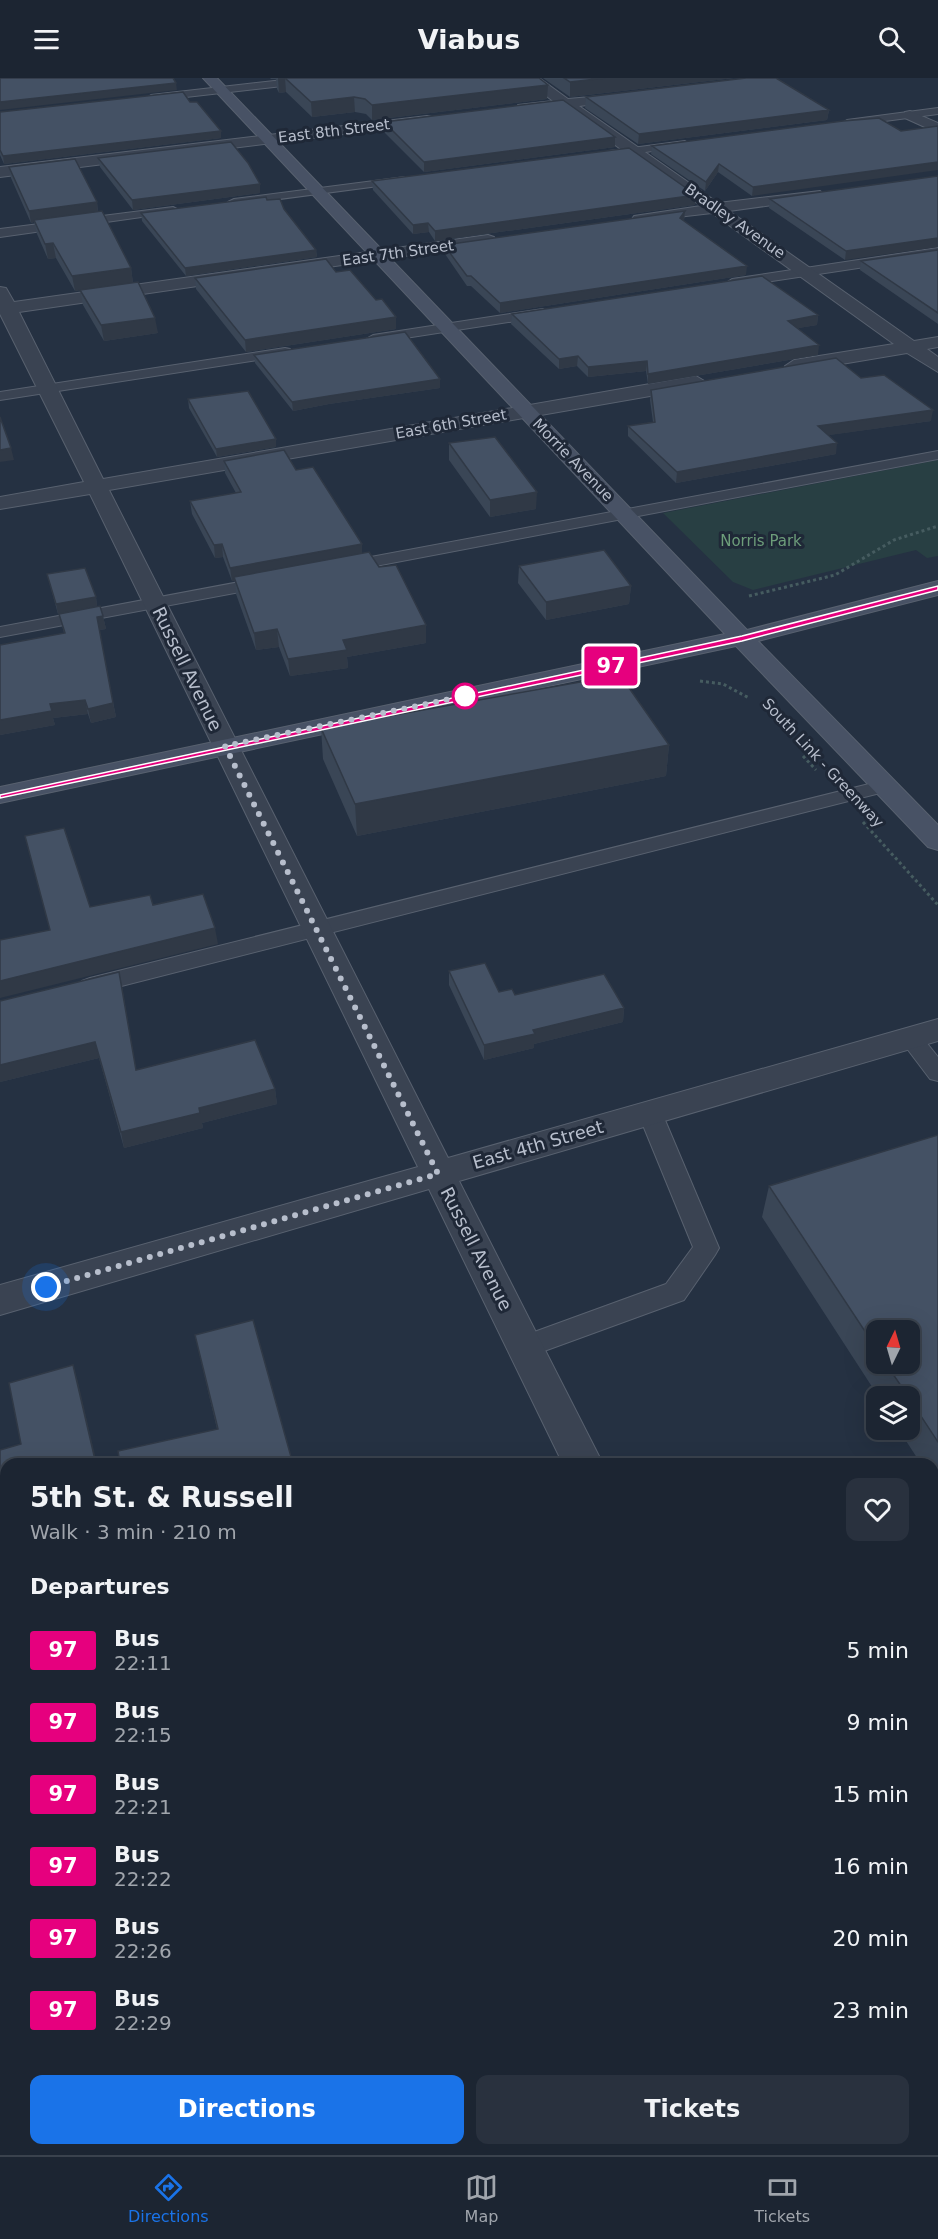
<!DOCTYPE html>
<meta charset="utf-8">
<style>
:root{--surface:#1c2532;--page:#29313e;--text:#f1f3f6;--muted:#a0a5ac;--line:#3a424d;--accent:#1a73e8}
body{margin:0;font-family:"DejaVu Sans",sans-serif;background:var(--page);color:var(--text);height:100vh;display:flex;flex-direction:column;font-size:22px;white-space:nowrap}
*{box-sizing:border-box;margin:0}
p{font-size:20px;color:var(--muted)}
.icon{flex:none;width:33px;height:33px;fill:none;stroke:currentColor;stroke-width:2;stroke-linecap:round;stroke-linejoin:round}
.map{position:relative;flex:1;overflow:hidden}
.drawer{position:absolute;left:0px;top:1380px;width:939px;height:698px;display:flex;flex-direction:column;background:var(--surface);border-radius:18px 18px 0 0;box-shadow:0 6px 24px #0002,0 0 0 2px var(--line)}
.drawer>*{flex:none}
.badge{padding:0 12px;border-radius:4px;font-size:21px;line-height:39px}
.needle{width:39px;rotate:5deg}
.fabs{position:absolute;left:866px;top:1242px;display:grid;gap:12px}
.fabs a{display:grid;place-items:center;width:54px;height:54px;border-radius:12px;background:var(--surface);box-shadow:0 6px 24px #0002,0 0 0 2px var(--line);font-size:30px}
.you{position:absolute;width:30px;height:30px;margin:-15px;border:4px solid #fff;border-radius:50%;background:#1a73e8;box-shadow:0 0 0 9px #1a73e833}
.map>.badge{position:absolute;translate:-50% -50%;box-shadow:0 0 0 3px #fff}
h2{padding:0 30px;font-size:22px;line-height:54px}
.round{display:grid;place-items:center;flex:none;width:63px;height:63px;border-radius:12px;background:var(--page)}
.headline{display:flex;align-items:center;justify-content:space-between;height:102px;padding:0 30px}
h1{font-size:28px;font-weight:700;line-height:45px}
.action{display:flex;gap:12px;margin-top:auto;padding:12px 30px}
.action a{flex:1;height:69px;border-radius:12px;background:var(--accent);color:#fff;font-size:24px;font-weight:700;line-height:69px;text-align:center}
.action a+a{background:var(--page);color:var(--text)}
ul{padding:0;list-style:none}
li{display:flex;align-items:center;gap:18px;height:72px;padding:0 30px}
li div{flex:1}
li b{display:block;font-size:22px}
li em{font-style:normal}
li .badge{min-width:66px;font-weight:700;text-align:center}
header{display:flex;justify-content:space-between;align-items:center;height:78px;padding:0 30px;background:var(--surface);font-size:27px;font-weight:700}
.dock{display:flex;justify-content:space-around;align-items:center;height:84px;border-top:2px solid var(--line);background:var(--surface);font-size:16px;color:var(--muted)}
.dock a{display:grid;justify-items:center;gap:3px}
.dock .selected{color:var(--accent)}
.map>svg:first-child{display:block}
.green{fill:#283f43}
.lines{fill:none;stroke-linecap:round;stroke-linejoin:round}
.lane-casing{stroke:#58616f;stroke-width:2}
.street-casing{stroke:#58616f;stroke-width:2}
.secondary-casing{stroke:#58616f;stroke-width:2}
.path{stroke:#465c60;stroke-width:3;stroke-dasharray:3 3;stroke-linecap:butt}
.lane{fill:#3a4352;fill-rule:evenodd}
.street{fill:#3a4352;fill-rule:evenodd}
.secondary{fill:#485265;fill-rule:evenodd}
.wall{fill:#3a4656;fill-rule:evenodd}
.shaded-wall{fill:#303946}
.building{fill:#445164;stroke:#303946;stroke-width:1.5}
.line{fill:#e6007e;stroke:#fff;stroke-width:1.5}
.walk{stroke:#b7becc;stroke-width:6;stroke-dasharray:0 10.8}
.stop-dot{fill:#fff;stroke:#e6007e;stroke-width:3}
.labels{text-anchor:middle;stroke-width:6;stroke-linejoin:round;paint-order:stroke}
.far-street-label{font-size:15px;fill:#b7becc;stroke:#1f2837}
.far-park-label{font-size:15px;fill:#6d9d7a;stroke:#1f2837}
.street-label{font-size:18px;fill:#b7becc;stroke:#1f2837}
</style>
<header><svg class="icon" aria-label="menu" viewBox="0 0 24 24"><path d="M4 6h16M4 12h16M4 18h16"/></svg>Viabus<svg class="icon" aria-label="search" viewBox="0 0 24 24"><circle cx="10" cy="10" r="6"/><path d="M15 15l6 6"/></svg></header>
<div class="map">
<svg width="938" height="2077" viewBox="0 0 938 2077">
<rect width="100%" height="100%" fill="#253142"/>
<path class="green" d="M938,382V478L927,480L916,472L753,512L733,504L663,435Z"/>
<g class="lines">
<g class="lane-casing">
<path id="lane" d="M301,0H332L327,3L151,23L146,20L151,17Z
M938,30V36L847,48L842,45L847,42Z
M685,63L690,66L689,68L609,79L604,76L609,73Z
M405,99L411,102L409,104L234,127L228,124L234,121Z
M173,129L179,132L177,134L0,159V151Z
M938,170V178L732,209L726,205L732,201Z
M543,231L549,235L548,238L373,265L366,261L373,257Z
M285,270L290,271V277L0,322V314Z
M938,373V381L344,494L336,489L344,484Z
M266,499L274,504L272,508L0,559V549Z
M885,702L895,708L892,712L90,916L82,913L79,908L82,903L90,900Z
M910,952L918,954L938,979V1003L930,1001L899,960L902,954Z
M650,1026L658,1029L662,1035L719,1170L715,1177L684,1222L525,1280L515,1277L511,1269L515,1261L666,1206L693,1169L638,1035L642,1029Z
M6,1628V1660L0,1662V1630Z"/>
</g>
<g class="street-casing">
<path id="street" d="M523,0H539L568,21L635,15V21L630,22L579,28L718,125L820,113L823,116L820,119L815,121L729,133L914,263L938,259V269L927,271L938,279V294L907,275L794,294L787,292L785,288L794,282L894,266L712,135L634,144L632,141L634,138L701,128L563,30L518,33V27L553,23Z
M910,33L938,45V55L905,40V34Z
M427,38L432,39V45L0,99V89Z
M488,157L494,159L496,162L494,165L19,234L103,401L696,298L706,304L696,310L109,412L448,1080L938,941V963L459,1103L603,1386H563L429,1111L0,1237V1207L418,1089L90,416L0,431V419L84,404L0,236V209L6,210L14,224Z
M933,2049L938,2051V2077H900L898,2072H933Z
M436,2072H498L496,2077H434Z"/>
</g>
<g class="secondary-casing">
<path id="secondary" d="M203,0H217L747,552L938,503V517L758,563L938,747V772L928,769L736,568L0,725V709L725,556Z"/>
</g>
<path class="path" d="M749,518L835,497L894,462L938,448
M700,603L723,606L749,620
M803,678L816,692
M863,744L938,827"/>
<use href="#lane" class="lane"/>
<use href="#street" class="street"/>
<use href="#secondary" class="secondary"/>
</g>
<path class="wall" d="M270,0H539L547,21L372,42L366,36L355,34L312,39L286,14L279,15L277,11L276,1H271Z
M543,0H734L570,19Z
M586,19L829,32L827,42L638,66L585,30Z
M190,24L221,53V60L4,86L0,77V34Z
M384,44L615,69L424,94L384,54Z
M901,53L752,118L718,94L705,113L651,76L652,68Z
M98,80L260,115L133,132L100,89Z
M9,89L97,124L98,134L131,190L133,205L158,255L104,263L83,227L80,212L75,213L56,180L48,181L37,156L34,144L31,145L11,100Z
M938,98L845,182L769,130L770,121Z
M372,103L696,117L695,127L435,163L429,154L413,156L373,112Z
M267,122L284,131L316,172L317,179L186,198L142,143L141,135Z
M685,133L684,143L746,197L500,235L471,208H467L445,176L444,167Z
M938,172V246L860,192L861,183Z
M336,194L396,251L246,274L196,211L195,200Z
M512,236L818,237L817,247L798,250L818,277L648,306L646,293L588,299L577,288L559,291L511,246Z
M254,277L440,310L329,326L293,333L255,285Z
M861,300L931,343L828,357L836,376L676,405L628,358V348L653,344L650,322L651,312Z
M188,321L276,361V369L217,379L189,330Z
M449,365L536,431L490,439L449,382Z
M224,383L296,392L362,466V475L426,565L347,579L348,590L290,598L279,569L256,572L236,516L235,503H232L223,479L215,480L192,436L190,423L236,415L225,395Z
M519,488L631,508L629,526L546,542L518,505Z
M47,496L96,519L97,528L58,536Z
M59,536L103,538L106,551L99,552L116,639L91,645L88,636L53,640L55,647L0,657V567L64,555Z
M321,650L669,667L666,698L357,758L323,681Z
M449,893L499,914L515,917L624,930L623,944L534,966V970L484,982L449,907Z
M122,909L136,992L275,1011L277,1026L202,1045L203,1050L124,1070L99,980L0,1004V923Z
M938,1057V1412L933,1404V1386H921L899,1352H909V1318H878L762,1139L769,1108ZM876,1252L909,1286H876Z
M195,1257L293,1386L217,1351Z"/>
<path class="shaded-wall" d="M278,0H285L286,14L279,15Z
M605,0H734L570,19V4Z
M176,5L177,12L0,32V24Z
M548,7L547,21L372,42V27Z
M354,19L355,34L312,39L311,24Z
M829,32L827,42L638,66L639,56Z
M221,53V60L4,86L3,78Z
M615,59V69L424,94V84Z
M938,84V92L752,118L753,109Z
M719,86L718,94L705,113L706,104Z
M260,106V115L133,132L132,122Z
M696,117L695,127L435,163V153Z
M97,124L98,136L34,142V144L31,145L29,133Z
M685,133L684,142L679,150L680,140Z
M428,145L429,154L413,156V147Z
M938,160V169L845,182L846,173Z
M53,165L56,180L48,181L45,166Z
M316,172L317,179L186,198L185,190Z
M747,188L746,197L500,235V225Z
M131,190L133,205L75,213L72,198Z
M818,237L817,247L787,252L788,243Z
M396,239V251L246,274L245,262Z
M155,240L158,255L104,263L101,247Z
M819,267L818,277L648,306V296Z
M578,278L577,288L559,291V281Z
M647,283L646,293L588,299V289Z
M440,301V310L329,326L293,333L292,324L329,318Z
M933,332L931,343L816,359L818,348Z
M276,361V369L217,379L216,371Z
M837,365L836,376L676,405L677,394Z
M11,370L14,382L0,384V372Z
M537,414L536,431L490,439V422Z
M222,466L223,479L215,480L214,467Z
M362,466V479L234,499L235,503H232L230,490Z
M631,508L629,526L546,542V524Z
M96,519L97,528L58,536L56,526Z
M103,538L106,551L99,552L97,539Z
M426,547V565L347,579L348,590L290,598L288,581L343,562Z
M277,551L279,569L256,572L254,555Z
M85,622L88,636L53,640L55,647L0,657V642L50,626Z
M113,625L116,639L91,645L88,631Z
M669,667L666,698L357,758L355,726Z
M215,850L218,866L0,920V903Z
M119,894L122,909L139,1008L136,992Z
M624,930L623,944L534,966V970L484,982V967L533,952Z
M95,964L99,980L0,1004V987Z
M275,1011L277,1026L202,1045L203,1050L124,1070L121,1054L199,1030Z
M73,1287L78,1304L97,1386H96Z
M6,1421V1440L0,1441V1423Z
M6,1968V1985L0,1987V1970Z"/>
<path class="building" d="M0,0H173L176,5L0,24Z
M285,0H539L548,7L372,27L365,21L354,19L311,24Z
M564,0H605L570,4Z
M746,0H776L829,32L639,56L586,19Z
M183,14L190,24H197L221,53L3,78L0,72V34Z
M563,22L615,59L424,84L384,44Z
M879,40L901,53L938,48V84L753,109L719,86L706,104L652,68L843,43Z
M231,64L248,85L260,106L132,122L98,80Z
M629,70L696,117L435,153L428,145L413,147L372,103Z
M75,81L97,124L29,133L9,89Z
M938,98V160L846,173L770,121Z
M266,119L267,122L280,121L284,131L316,172L185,190L141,135Z
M102,133L131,190L72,198L53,165L45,166L34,142Z
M685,133L680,140L747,188L500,225L471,198H467L444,167Z
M938,172V235L861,183Z
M326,181L336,194L350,192L376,222L382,221L396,239L245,262L195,200Z
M762,198L818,237L788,243L819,267L648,296L647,283L588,289L578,278L559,281L512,236Z
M138,204L155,240L101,247L80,212Z
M405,254L440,301L329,318L292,324L254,277Z
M836,280L861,300L884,297L933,332L818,348L837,365L677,394L628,348L655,344L651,312Z
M248,313L276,361L216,371L188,321Z
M0,339L11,370L0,372Z
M495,359L537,414L490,422L449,365Z
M284,372L296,392L313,389L362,466L230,490L222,466L214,467L190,423L241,414L224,383Z
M604,472L631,508L546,524L519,488Z
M369,474L379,489L396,487L426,547L343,562L347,572L288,581L277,551L254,555L234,499Z
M85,490L96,519L56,526L47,496Z
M100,528L103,538L97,539L113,625L88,631L85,622L50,626L52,633L0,642V567L65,555L59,536Z
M620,597L669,667L355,726L321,650Z
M64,750L90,829L150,817L153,827L203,816L215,850L0,903V862L50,852L25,758Z
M485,885L499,914L512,911L515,917L604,896L624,930L533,952L535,956L484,967L449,893Z
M119,894L136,992L255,962L275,1011L199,1030L200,1035L121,1054L95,964L0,987V923Z
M938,1057V1364L909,1320V1318H908L886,1286H909V1252H876V1270L769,1108Z
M253,1242L293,1386H120L118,1373L218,1351L195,1257Z
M73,1287L96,1386H6V1421L0,1423V1372L21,1366L9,1305Z
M6,1704V1746L0,1712V1706Z
M6,1861V1968L0,1970V1863Z"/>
<path class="line" d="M938,508V512L742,563L0,720V717L742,558Z"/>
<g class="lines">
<path class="walk" d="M46,1209L438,1096L225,668L465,618"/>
</g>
<circle class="stop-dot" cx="465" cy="618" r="12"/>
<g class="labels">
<g class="far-street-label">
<text transform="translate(334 53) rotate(-7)" y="5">East 8th Street</text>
<text transform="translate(735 143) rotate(35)" y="5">Bradley Avenue</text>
<text transform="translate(398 175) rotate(-8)" y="5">East 7th Street</text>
<text transform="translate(451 346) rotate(-10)" y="5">East 6th Street</text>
<text transform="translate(573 382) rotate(46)" y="5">Morrie Avenue</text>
<text transform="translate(823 685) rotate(47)" y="5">South Link - Greenway</text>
</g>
<g class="far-park-label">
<text x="761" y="468">Norris Park</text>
</g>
<g class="street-label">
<text transform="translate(187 591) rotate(64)" y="6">Russell Avenue</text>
<text transform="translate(538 1067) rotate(-16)" y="6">East 4th Street</text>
<text transform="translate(476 1171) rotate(63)" y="6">Russell Avenue</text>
</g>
</g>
</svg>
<div class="fabs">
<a><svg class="needle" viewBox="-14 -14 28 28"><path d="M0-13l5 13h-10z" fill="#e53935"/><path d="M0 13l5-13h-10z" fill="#a0a5ac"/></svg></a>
<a><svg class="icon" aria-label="layers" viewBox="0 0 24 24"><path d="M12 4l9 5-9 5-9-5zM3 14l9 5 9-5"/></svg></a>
</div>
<div class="you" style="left:46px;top:1209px"></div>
<b class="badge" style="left:611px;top:588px;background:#e6007e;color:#fff">97</b>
<section class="drawer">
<div class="headline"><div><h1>5th St. &amp; Russell</h1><p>Walk · 3 min · 210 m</p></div><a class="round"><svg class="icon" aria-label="heart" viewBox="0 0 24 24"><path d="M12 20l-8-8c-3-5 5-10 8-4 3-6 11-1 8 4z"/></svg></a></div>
<h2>Departures</h2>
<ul>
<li><span class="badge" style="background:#e6007e;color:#fff">97</span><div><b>Bus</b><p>22:11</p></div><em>5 min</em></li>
<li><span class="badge" style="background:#e6007e;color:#fff">97</span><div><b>Bus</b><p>22:15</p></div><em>9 min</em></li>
<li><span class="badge" style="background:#e6007e;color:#fff">97</span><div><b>Bus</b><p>22:21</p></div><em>15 min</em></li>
<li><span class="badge" style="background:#e6007e;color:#fff">97</span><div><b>Bus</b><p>22:22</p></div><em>16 min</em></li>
<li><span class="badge" style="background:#e6007e;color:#fff">97</span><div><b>Bus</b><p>22:26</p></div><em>20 min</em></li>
<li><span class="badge" style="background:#e6007e;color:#fff">97</span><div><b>Bus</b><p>22:29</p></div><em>23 min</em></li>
</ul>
<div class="action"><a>Directions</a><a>Tickets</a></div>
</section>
</div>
<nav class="dock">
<a class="selected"><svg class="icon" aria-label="directions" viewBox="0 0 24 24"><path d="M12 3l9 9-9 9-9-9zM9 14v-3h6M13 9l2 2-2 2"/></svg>Directions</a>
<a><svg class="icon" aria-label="map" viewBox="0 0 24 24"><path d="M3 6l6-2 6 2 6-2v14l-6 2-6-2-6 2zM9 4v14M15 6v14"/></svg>Map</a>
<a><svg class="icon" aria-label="tickets" viewBox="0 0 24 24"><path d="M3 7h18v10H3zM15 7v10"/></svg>Tickets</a>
</nav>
